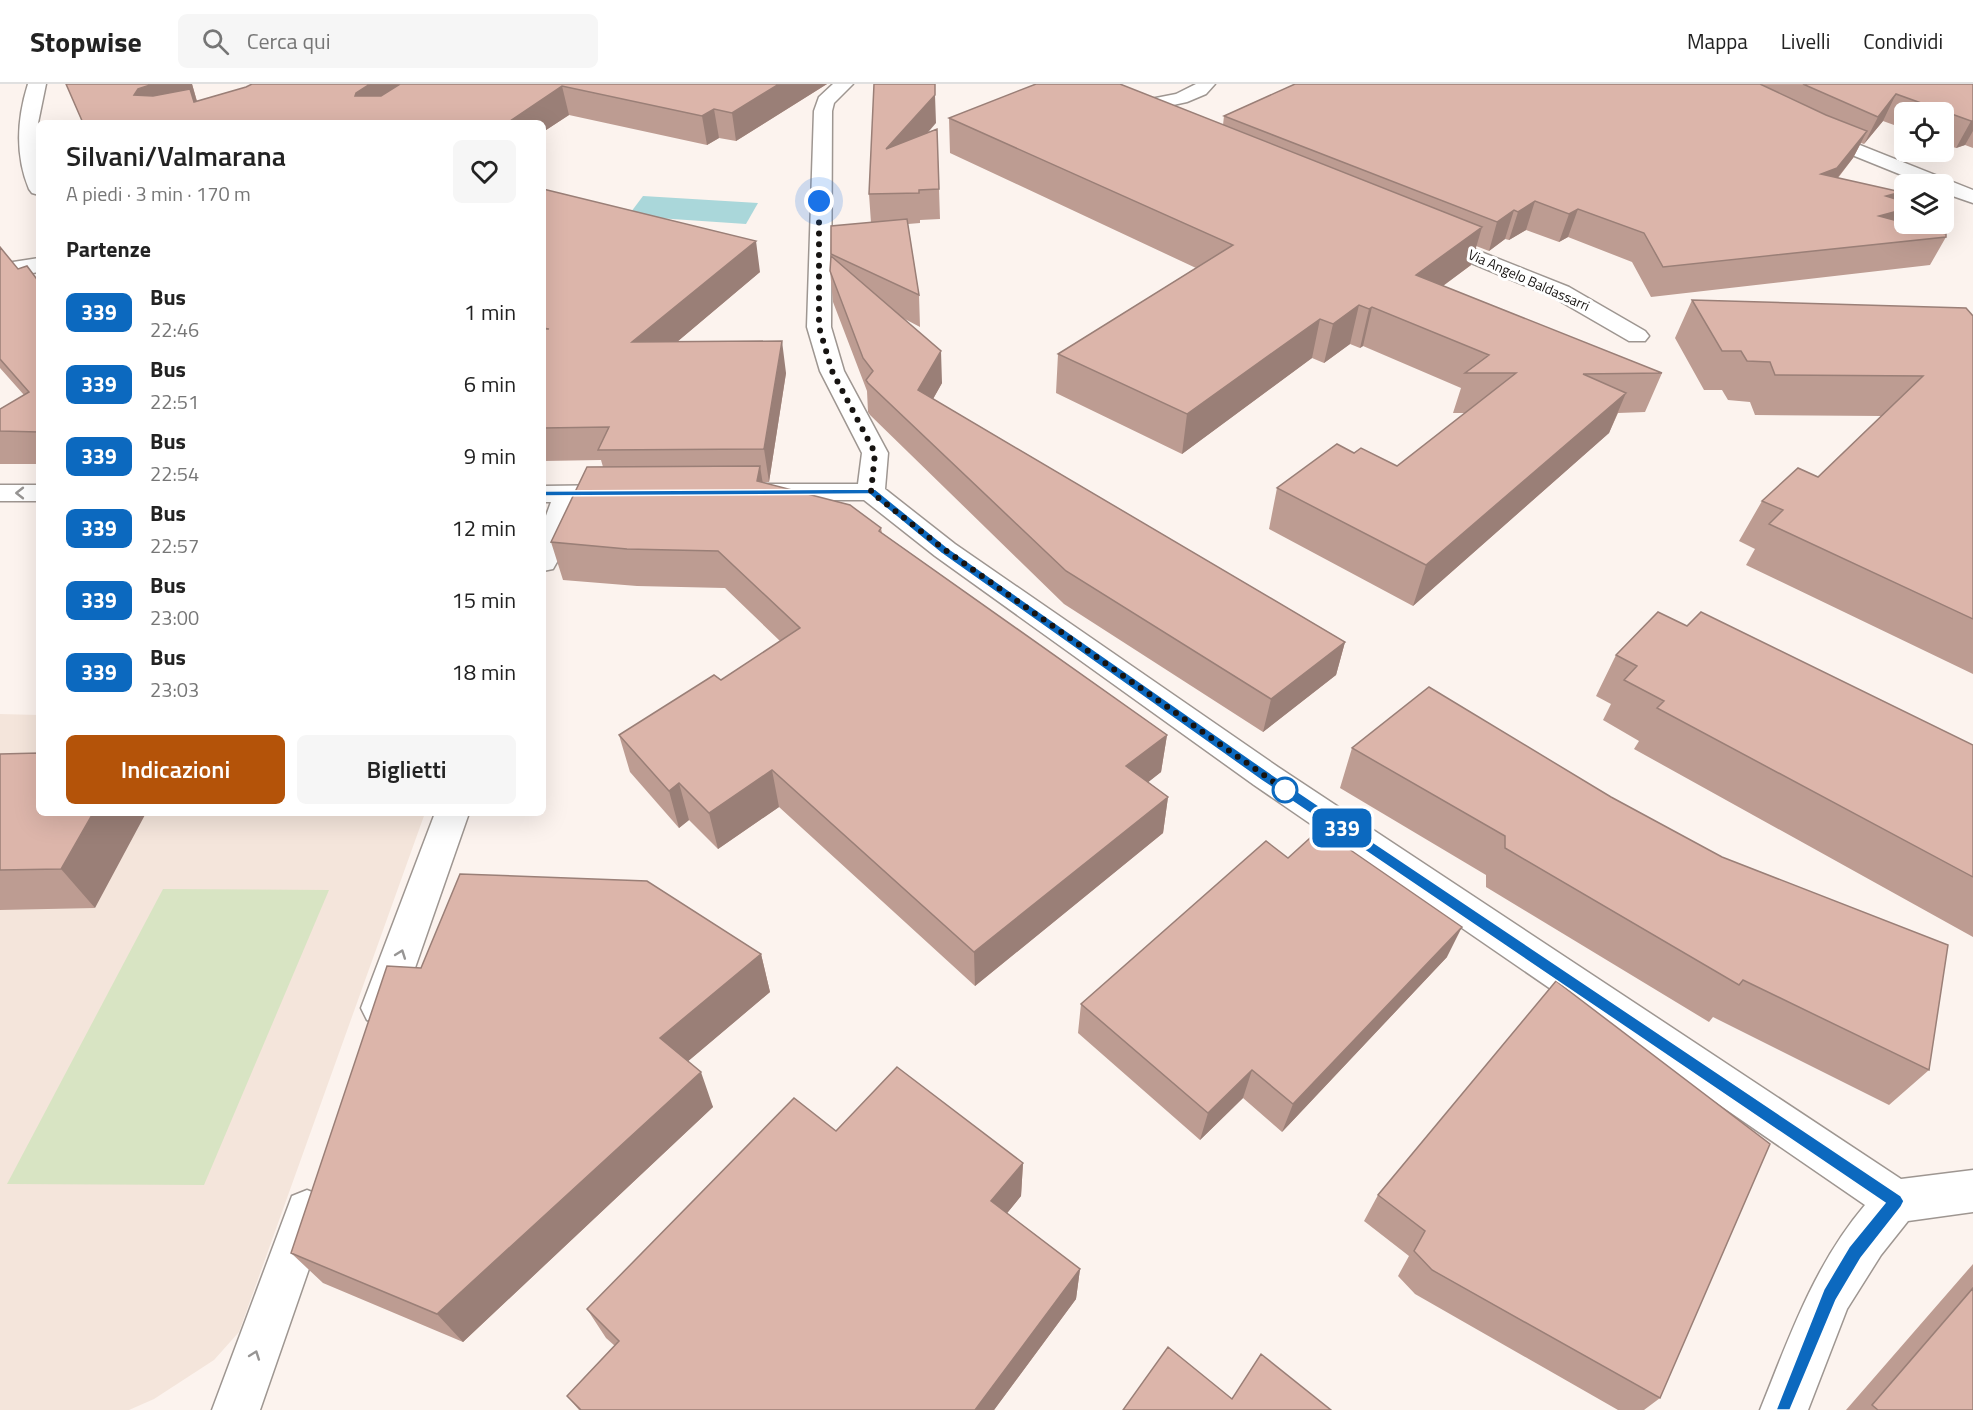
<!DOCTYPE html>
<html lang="it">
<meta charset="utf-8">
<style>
:root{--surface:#fff;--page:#f6f6f6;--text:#222;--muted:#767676;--line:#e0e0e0;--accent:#b45309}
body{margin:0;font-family:"Titillium Web",sans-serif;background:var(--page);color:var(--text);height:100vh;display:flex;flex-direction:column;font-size:22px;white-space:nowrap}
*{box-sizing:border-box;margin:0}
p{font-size:20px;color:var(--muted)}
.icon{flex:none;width:33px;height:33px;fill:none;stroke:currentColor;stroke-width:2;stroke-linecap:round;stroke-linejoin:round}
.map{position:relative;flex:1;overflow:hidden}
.details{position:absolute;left:36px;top:36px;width:510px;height:696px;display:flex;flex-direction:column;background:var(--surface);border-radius:9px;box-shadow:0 6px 24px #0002}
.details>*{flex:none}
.badge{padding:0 12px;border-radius:9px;font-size:21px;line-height:39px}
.controls{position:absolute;left:1894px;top:18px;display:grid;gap:12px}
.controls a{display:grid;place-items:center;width:60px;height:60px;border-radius:9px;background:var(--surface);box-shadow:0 6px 24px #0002;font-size:30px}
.you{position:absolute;width:30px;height:30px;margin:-15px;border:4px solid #fff;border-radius:50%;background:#1a73e8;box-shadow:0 0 0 9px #1a73e833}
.map>.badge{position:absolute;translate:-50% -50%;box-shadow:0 0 0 3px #fff}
h2{padding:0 30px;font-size:22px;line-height:54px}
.round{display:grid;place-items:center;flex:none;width:63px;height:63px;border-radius:9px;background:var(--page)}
.headline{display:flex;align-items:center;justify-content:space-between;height:102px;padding:0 30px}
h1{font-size:28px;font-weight:600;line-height:45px}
.button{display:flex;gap:12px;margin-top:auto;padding:12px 30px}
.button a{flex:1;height:69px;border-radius:9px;background:var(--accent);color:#fff;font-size:24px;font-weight:600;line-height:69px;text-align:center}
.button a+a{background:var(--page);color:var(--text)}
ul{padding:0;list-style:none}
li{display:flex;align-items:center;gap:18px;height:72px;padding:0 30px}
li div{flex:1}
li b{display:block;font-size:22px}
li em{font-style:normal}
li .badge{min-width:66px;font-weight:700;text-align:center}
header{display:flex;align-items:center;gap:36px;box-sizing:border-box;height:84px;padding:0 30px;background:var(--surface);border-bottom:2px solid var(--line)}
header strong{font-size:28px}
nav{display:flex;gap:33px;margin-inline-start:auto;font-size:21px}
.search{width:420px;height:54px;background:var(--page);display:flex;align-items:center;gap:15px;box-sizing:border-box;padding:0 21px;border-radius:9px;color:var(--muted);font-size:22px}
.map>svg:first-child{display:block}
.built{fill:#f4e5db}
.green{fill:#d8e4c3}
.water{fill:#aad7da}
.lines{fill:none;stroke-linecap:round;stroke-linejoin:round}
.minor-casing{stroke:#9e9691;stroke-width:3}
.minor{fill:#fff;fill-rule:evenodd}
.wall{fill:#bd9c92}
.shaded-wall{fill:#9a7f77}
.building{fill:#dcb5aa;stroke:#9a7f77;stroke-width:1.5}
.oneway{stroke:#979594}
.line{fill:#0c69bf;stroke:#fff;stroke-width:1.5}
.walk{stroke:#171412;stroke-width:6;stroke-dasharray:0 10.8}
.stop-dot{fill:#fff;stroke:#0c69bf;stroke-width:3}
.labels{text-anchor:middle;stroke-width:6;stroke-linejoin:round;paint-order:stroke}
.far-street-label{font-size:14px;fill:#171412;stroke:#fff}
</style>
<header>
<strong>Stopwise</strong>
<div class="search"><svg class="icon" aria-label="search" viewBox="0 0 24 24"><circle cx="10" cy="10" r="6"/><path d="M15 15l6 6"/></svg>Cerca qui</div>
<nav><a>Mappa</a><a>Livelli</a><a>Condividi</a></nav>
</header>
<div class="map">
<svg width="1973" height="1326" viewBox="0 0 1973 1326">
<rect width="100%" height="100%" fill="#fcf3ee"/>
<path class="built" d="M0,630L39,631V729H425L239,1248L214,1276L154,1315L129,1326H0Z"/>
<path class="green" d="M163,805L329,806L204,1101L7,1100Z"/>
<path class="water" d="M643,112L758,119L746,140L628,132Z"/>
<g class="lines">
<g class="minor-casing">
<path id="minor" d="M28,0H46L38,39L39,111L32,109L29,105C15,71 17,35 28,0Z
M833,0H853L834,19L832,27L831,243L844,287L888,369L885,405L955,460L1278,683L1901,1095L1973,1086V1128L1908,1137L1881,1171L1847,1225L1808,1326H1760C1789,1254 1814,1181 1865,1121L1254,701L935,472L864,416H756L746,414L742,408L746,402L756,400H858L862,369L820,287L807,243L814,27L819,13Z
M1036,0H1063L1120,21L1176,10L1196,0H1215L1206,10L1187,18L1118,33L1039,4Z
M1817,44L1973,106V119L1944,109V100H1924L1810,54L1808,50L1810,46Z
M1431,148L1569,203L1645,247L1649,252L1645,257H1629L1553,213L1423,159L1420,154L1423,149Z
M39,174V188L0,194V180Z
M0,401H39V417H0Z
M620,401L630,403L634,409L630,415L579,418L557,478L553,485L543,487V440L551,418H543V402Z
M435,729H469L401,924L395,936L381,941L367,936L361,924Z
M307,1106L322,1112L329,1127L260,1326H212L292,1112Z"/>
</g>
<use href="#minor" class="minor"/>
</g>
<path class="wall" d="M66,0H192L197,17L246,3L827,0L736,57L719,54L707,61L569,31L543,48V39H83Z
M1295,0H1973V64L1965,61L1956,64L1944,60V28H1905V45L1883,37L1864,60L1861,59L1853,74L1838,94L1897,115L1905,140L1946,153L1930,181L1651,213L1632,178L1568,153L1559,158L1526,146L1509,156L1505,155L1489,167L1476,162L1471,181L1443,202L1662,289L1645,328L1618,329L1609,349L1413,522L1269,445L1277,404L1354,369L1397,382L1466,329H1453L1461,304L1363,262L1360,264L1350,260L1324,279L1312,274L1182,370L1056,309L1058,270L1196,184L950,69L949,34L1223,41L1224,32Z
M936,39L928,48L937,45L940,135L920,136V139L908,140L919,211L920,243L901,233L942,299L933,315L1345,558L1336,591L1263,648L1064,520L870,331L868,328L867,307L833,218L830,187L831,142L871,139L869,110Z
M543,105L760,188L678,257L786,289L769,398H763L881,444L882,449L1167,651L1161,688L1148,698L1168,713L1163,749L975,902L779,723L718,765L689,736L679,744L630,688L619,651L721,596L780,557L725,504L637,502L563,496L551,458L603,383L601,376L543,377Z
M0,163L18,185L39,198V380H0V325L24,311L0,284Z
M1692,216L1973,232V590L1746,481L1755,465L1739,457L1762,417L1818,393L1882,332L1755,331L1750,318L1728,316L1722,306H1704L1675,254Z
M1687,542L1973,661V853L1634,665L1639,657L1603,636L1611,620L1596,612L1616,571Z
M1352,664L1929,986L1889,1021L1713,933L1709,938L1486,803V791L1340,704Z
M0,670L95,824L0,826Z
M1288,774L1447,873L1282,1048L1243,1014L1200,1056L1078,949L1081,920Z
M761,870L770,908L688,977L713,1023L463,1258L323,1199L291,1169L421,884Z
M836,1047L1023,1079L1021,1112L1007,1129L1080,1185L1076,1215L994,1326H579L567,1312L615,1262L606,1254L587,1225Z
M1378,1111L1660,1314L1644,1326H1618L1415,1210L1398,1192L1409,1172L1364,1137Z
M1973,1180V1326H1846Z"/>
<path class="shaded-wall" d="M153,0H192L197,18L134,11L138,5Z
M370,0H422L366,37L355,12L356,9Z
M779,0H827L736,57L732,29Z
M562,2L569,31L543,48V39H507Z
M1896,10L1883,37L1864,60L1878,33Z
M935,11L936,39L888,94L886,65Z
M714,25L719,54L707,61L702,32Z
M1971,37H1973V47L1965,61L1956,64Z
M1867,47L1853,74L1823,112L1821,90Z
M1901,108L1890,129L1905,125V140L1864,161L1886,112Z
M1535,117L1526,146L1509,156L1518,128Z
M1578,125L1568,153L1559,158L1569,130Z
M1514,126L1505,155L1489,167L1497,138Z
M1482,143L1471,181L1406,229L1416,191Z
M756,157L760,188L639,290L632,258Z
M1359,221L1350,260L1324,279L1333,240Z
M1372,223L1363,262L1360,264L1369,225Z
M1320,235L1312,274L1182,370L1187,330Z
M782,257L786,289L769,398L764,365Z
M941,267L942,299L920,338L918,306Z
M1626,309L1609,349L1413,522L1426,481Z
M760,382L766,419L757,397Z
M1345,558L1336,591L1263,648L1271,615Z
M1167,651L1161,688L1122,719L1126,682Z
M772,686L779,723L718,765L709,729Z
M679,699L689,736L679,744L669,707Z
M1168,713L1163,749L975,902L974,868Z
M93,729H146L95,824L61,785Z
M1462,843L1447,873L1282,1048L1293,1020Z
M761,870L770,908L673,990L660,954Z
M1252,986L1243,1014L1200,1056L1208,1029Z
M701,988L713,1023L463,1258L437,1230Z
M1023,1079L1021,1112L991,1149V1117Z
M1080,1185L1076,1215L994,1326H975Z"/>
<path class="building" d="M66,0H153L138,5L134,11L153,12L190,5L194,18L246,3L252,0H370L356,9L355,12H381L400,0H779L732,29L714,25L702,32L562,2L507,39H83Z
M874,0H935V11L886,65L937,45L939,105L919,106V109L869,110Z
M1036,0H1120L1482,143L1416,191L1662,289L1583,290L1626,309L1426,481L1277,404L1337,360L1354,369L1361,364L1397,382L1516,289H1465L1489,271L1372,223L1369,225L1359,221L1333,240L1320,235L1187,330L1058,270L1233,161L949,34Z
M1295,0H1760L1826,31L1867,47L1837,84L1821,90L1901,108L1886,112L1905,118V125L1879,132L1946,150V153L1663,183L1644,149L1578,125L1569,130L1535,117L1518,128L1514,126L1497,138L1224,32Z
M1803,0H1973V37H1971L1896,10L1878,33Z
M543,105L756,157L632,258L782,257L764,365L598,366L609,343L543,344V245H549L543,244Z
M907,135L919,211L831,170V142Z
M0,163L18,185L27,182L39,198V348L0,347V325L29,308L0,275Z
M831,172L941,267L918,306L1345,558L1271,615L1066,487L868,299L866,296L873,287L863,274L830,187Z
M1692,216L1966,224L1973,232V535L1769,440L1783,426L1762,417L1798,384L1818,393L1923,292L1775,291L1770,278L1747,277L1741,267H1722Z
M760,382L757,397L850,421L881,444L879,447L1167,651L1126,682L1168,713L974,868L772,686L709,729L679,699L669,707L619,651L714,591L721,596L800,544L718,467L627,465L551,458L587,383Z
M1658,528L1687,542L1701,528L1973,661V793L1657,624L1664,617L1624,596L1637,582L1616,571Z
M1429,603L1611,713L1722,773L1948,861L1929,986L1743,896L1739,901L1505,764V752L1352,664Z
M39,669V729H93L61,785L0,786V670Z
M1320,745L1462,843L1293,1020L1252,986L1208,1029L1081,920L1266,757L1288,774Z
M460,790L647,797L761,870L660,954L701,988L437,1230L291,1169L387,882L421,884Z
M1556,897L1770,1060L1660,1314L1432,1186L1414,1167L1425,1147L1378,1111Z
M897,983L1023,1079L991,1117L1080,1185L975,1326H581L567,1312L619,1257L587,1225L794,1014L836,1047Z
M1973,1204V1326H1878L1872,1321Z
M1168,1263L1232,1315L1261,1270L1331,1326H1123Z"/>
<defs><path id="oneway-chevron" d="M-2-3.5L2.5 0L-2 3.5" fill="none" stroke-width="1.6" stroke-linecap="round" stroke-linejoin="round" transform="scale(1.5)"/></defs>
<g class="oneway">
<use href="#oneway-chevron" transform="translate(20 409) rotate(180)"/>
<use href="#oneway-chevron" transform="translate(401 870) rotate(-70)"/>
<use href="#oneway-chevron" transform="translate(255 1271) rotate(-70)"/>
</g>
<path class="line" d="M875,405L948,464L1270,689L1901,1112L1904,1117L1901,1123L1861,1174L1836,1216L1790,1326H1776L1824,1205L1849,1163L1885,1119L1261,696L941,469L869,410L543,412L538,410L543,407Z"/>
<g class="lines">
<path class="walk" d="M819,117V243L832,287L875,369L871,408L945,466L1285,706"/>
</g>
<circle class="stop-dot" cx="1285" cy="706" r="12"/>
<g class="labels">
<g class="far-street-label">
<text transform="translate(1529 196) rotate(24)" y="5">Via Angelo Baldassarri</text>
</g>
</g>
</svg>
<div class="controls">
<a><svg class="icon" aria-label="locate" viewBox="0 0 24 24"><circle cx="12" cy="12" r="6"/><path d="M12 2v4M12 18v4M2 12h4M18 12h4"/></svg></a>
<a><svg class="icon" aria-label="layers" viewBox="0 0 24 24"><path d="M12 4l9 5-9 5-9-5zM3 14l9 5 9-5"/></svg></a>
</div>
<div class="you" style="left:819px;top:117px"></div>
<b class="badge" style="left:1342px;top:744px;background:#0c69bf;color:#fff">339</b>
<section class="details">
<div class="headline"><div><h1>Silvani/Valmarana</h1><p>A piedi · 3 min · 170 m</p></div><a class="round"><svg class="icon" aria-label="heart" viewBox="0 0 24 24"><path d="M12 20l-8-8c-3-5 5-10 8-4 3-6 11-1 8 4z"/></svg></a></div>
<h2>Partenze</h2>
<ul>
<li><span class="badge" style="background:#0c69bf;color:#fff">339</span><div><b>Bus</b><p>22:46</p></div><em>1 min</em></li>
<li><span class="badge" style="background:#0c69bf;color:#fff">339</span><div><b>Bus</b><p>22:51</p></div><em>6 min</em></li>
<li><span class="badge" style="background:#0c69bf;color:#fff">339</span><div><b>Bus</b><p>22:54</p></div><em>9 min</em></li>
<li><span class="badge" style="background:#0c69bf;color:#fff">339</span><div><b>Bus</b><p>22:57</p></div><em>12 min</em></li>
<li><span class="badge" style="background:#0c69bf;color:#fff">339</span><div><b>Bus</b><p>23:00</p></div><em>15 min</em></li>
<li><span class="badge" style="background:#0c69bf;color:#fff">339</span><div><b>Bus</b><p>23:03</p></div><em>18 min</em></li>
</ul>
<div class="button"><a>Indicazioni</a><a>Biglietti</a></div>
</section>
</div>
